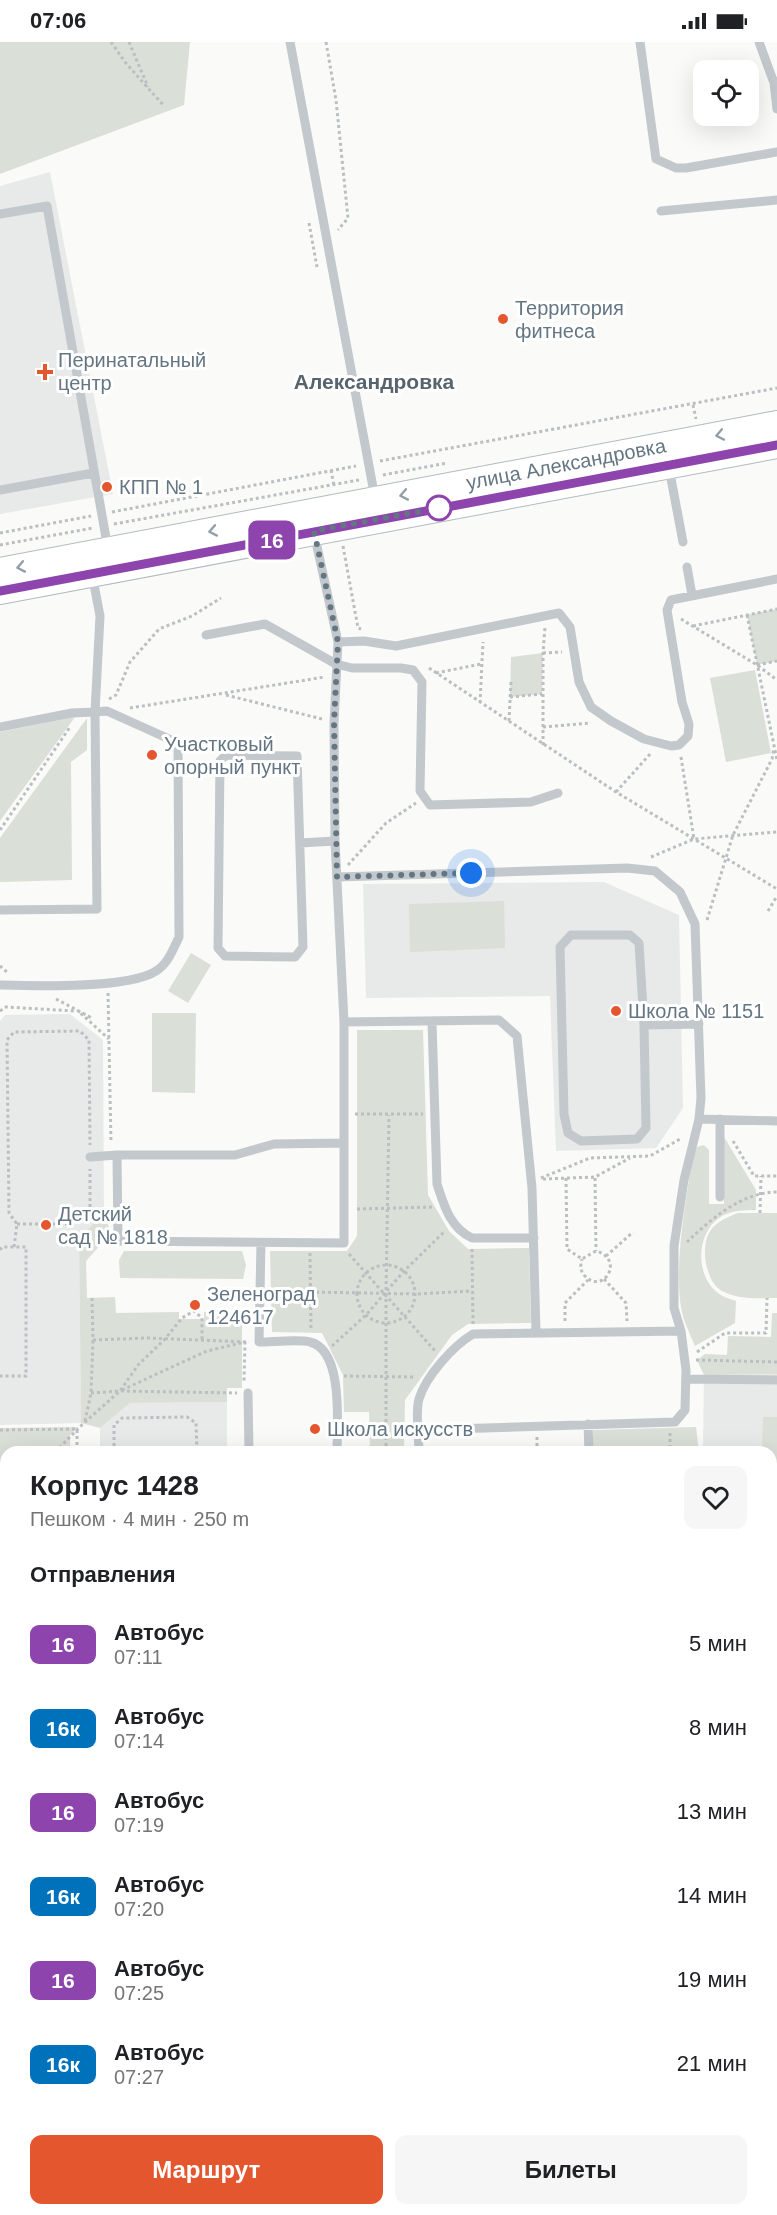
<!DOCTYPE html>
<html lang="ru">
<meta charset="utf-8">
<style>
:root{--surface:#fff;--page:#f6f6f6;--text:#202124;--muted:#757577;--accent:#e4572e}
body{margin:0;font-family:Helvetica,sans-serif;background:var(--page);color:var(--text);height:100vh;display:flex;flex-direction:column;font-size:22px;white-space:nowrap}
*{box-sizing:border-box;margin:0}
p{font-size:20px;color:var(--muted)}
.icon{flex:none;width:33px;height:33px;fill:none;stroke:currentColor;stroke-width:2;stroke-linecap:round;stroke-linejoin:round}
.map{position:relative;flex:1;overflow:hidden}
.side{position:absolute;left:0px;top:1404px;width:777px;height:770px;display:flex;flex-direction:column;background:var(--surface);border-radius:18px 18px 0 0;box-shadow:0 6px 24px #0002}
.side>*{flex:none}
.badge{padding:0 12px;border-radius:9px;font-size:21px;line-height:39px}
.tools{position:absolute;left:693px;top:18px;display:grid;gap:12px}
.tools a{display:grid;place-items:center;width:66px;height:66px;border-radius:12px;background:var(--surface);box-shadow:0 6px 24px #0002;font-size:30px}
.you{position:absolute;width:30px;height:30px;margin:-15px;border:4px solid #fff;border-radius:50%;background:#1a73e8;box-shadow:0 0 0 9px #1a73e833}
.map>.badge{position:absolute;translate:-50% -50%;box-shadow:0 0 0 3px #fff}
h2{padding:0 30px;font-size:22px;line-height:54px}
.round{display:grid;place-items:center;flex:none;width:63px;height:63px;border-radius:12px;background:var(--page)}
.summary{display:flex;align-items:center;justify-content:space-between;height:102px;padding:0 30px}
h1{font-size:28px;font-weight:800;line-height:45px}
.primary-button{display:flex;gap:12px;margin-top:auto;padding:12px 30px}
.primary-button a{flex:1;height:69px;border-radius:12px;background:var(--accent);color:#fff;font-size:24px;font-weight:800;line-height:69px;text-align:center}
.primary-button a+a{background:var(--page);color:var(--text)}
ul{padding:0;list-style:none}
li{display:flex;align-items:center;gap:18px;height:84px;padding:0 30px}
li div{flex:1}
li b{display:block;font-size:22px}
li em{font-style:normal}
li .badge{min-width:66px;font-weight:700;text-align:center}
.status{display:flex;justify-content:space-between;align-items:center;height:42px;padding:0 30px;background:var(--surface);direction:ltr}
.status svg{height:16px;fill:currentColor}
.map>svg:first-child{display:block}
.built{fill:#e8e9e9}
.green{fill:#dadfd7}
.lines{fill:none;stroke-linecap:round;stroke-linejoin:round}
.secondary-casing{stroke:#b3babf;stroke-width:28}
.path{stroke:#bbbfc2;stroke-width:3;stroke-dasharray:3 3;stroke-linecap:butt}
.lane{stroke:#c3c8cc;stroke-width:9}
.secondary{stroke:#fff;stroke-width:26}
.oneway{stroke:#939fa8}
.line-casing{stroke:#fff;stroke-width:14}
.line{stroke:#8e44ad;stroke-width:9}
.walk{stroke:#657683;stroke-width:6;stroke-dasharray:0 10.8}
.poi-dot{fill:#e4572e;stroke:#fff;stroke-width:2}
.stop-dot{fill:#fff;stroke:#8e44ad;stroke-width:3}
.labels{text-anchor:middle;stroke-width:6;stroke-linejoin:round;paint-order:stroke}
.poi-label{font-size:20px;fill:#657683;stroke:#fff;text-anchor:start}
.street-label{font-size:20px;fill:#657683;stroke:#fff}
.neighbourhood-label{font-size:21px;font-weight:bold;fill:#57646e;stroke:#fff}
</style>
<div class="status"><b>07:06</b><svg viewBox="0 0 49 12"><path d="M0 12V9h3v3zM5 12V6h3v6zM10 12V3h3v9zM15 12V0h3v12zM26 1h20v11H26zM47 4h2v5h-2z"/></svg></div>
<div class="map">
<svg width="777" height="2173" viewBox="0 0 777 2173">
<rect width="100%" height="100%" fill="#fafaf8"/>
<path class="built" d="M50,130L113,452L0,472V144Z
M604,840L679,873L683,1066L656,1106L556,1109L550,954L366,956L363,842Z
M70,972L103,998L104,1171L79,1196L81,1381L0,1383V979L5,973Z
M777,1332V1433H771V1410H703L704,1333Z
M227,1360V1410H100V1386L130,1361Z"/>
<path class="green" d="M0,0H190L184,63L0,132Z
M777,567V619L757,623L747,573Z
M543,611L542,652L510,655L511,615Z
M755,628L771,711L726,720L710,636Z
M75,675L0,779V690Z
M87,676V708L71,720L72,838L0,840V796Z
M504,859L505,906L410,910L409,862Z
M191,911L211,923L188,961L168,949Z
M152,971H196L195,1051L152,1050Z
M357,988H423L428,1153L449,1189L468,1207L529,1206L531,1281L468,1282L452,1293L405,1358L404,1410H370L369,1370H344L343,1333L322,1291L272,1290L270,1209H347L357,1194Z
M724,1095L756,1148V1168C744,1168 730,1168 719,1176C696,1192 695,1234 718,1251C723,1255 730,1257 736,1259L735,1281L695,1304C690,1292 683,1278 681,1265C674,1220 686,1158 693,1113L697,1105L704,1103L709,1108V1162H724Z
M104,1171L111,1191L86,1219L87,1256L115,1255L116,1271L179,1270V1277H204V1270H242V1346H227V1360L130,1361L100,1386L81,1381L79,1196Z
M738,1171H777V1256C758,1256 739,1258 722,1249C706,1240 701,1208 708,1193C714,1180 726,1176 738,1171Z
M124,1209H242L246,1223L243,1237L120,1236L119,1218Z
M772,1271H777V1332L704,1333L697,1318L705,1312L727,1313L728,1294L771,1295Z
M763,1375H777V1424H771V1410H762Z
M78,1385L70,1393V1410H6V1422H0V1386Z
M696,1385L699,1410H593V1388Z
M771,1436H777V1516H771Z
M771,1610H777V1771L771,1770Z
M771,2099H777V2173H764V2168H771Z
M16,2168H147L139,2169V2173H17Z
M284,2168H334L336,2173H285Z
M681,2168H732V2173H682Z"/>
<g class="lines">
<g class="secondary-casing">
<g id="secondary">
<path id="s1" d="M0,529L777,382"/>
<path d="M0,549L777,403"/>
<path d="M771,1998H777"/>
<path d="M771,2030H777"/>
<path d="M0,2085L6,2083"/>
<path d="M0,2118L6,2116"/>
</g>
</g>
<path class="path" d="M111,0L125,20L164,64
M129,0L148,45
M326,0L336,58L348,176L338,188
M309,181L317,225
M693,363L696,377
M380,419L777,346
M331,428L334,444
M383,433L447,421
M112,470L356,424
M114,482L359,438
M0,491L91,474
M0,503L93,486
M343,504L358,586L361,587
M747,573L777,718
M681,577L757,623L777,638
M693,584L777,567
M543,611L562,610
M757,623L777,619
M429,626L616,750L777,847
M436,631L481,622
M226,653L322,677
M510,655L542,652
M109,657L116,653L130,620L159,587L192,574L221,556
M480,661L483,600
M130,666L325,635
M509,679L511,639
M543,685L591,681
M543,703V611L545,585
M681,715L694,797
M616,750L651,711
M0,788L70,685
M651,815L694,797L777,790
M348,823L386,781L416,761
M768,869L777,854
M707,878L733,793L772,717L774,706
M0,924L8,931
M108,951L111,1101
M56,957L92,976L78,969L109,997
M0,969L6,965L75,969
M355,1072H423
M733,1099L754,1134H777
M541,1136L590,1116L650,1114L682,1096
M566,1136L567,1207L582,1217L596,1209C625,1217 604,1252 586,1235C580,1230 580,1224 582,1217
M595,1136L596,1209
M543,1137L595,1135L630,1116
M357,1167L434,1165
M760,1171L761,1134
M17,1182H74L90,1174V1127
M687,1200C711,1177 742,1150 777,1150
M14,1205L17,1182L9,1171L7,998L14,990L80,989L89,998L90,1103
M472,1207L473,1282
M0,1208L2,1205H26V1334H0
M310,1211L311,1289
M349,1212L436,1310
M606,1214L633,1190
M357 1252a29 29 0 1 1 58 0a29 29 0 1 1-58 0Z
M604,1237L626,1261L627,1279
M310,1250L416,1252L472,1249
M92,1256L93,1298L147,1296L249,1300
M565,1279V1261L588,1238
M332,1304L366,1273L404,1229L445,1189
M697,1310L725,1291H766L767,1256
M696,1318L777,1320
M344,1334L416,1335
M122,1348L207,1309L245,1300L244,1341
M91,1351L120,1349L237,1351
M85,1379L91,1351L93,1298
M0,1388L77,1387V1410
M670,1391V1410
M55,1410L85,1380L120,1349L138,1323L165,1297L182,1276L194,1269L202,1276V1299
M114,1410V1383L122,1376L187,1375L196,1381L197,1410
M386,1410V1251L389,1073
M537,1410V1394
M771,1463H777
M0,1644H6
M771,1656L777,1648
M0,1671L6,1676
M771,1678H777
M771,1702L777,1711
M0,1718L6,1715
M0,1755L3,1786
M771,1764L777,1765
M771,1947H777
M676,2168L760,2171V2173"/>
<path class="lane" d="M290,0L375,456
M640,0L656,117L676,126H686L777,110
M759,0L774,41L777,40
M774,41L777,67
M661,169L777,158
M0,172L47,164L108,507
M669,426L683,500
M0,448L93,431
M314,491L338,600L334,681L335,799L344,980V1201L118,1199L117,1113H235L274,1102L344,1101
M687,525L692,553
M206,593L265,582L336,622L352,626H401L413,628L422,640L420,749L430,763L531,760L558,751
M338,600L364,599L396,604L559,571L570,585L579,640L591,665L611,679L644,697L671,704L679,703L688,694L689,682L682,660L667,568L671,558L777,537
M0,685L72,671L95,670L97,867L0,868
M226,713L297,714L303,905L295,915L225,914L218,906L220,719Z
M300,801L335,799
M337,835L627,826L655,829L680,850L695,882L701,1056L699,1077L684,1138L674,1204V1266L681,1289L686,1328L685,1368L675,1380L419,1388
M571,893H630L639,901L644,983L646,1086L637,1097L581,1099L568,1091L564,1072L560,905Z
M0,943C35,944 129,947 156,929C168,922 173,907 179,895L178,701L107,669L95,670L100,574L92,532
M344,980L499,978L517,994L532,1146L536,1290
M432,980L437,1142C444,1163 450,1186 472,1196H534
M644,983L699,982
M699,1077L777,1079
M90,1115L117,1113
M720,1155V1077
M261,1201L259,1300C272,1300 300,1297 310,1300C344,1308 337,1384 337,1410
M686,1337L777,1338
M248,1351L249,1410
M588,1382L589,1410
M419,1410C419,1396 415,1370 419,1357C426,1334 453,1304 473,1292L681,1289
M0,1439H6
M771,1522H777
M771,1603L777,1602
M0,1798H4L6,1806
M0,2130L6,2158
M8,2168L9,2173
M347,2168L348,2173
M648,2168L649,2173"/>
<use href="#secondary" class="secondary"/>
</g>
<defs><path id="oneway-chevron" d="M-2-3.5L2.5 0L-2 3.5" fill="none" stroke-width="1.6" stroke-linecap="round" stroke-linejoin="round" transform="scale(1.5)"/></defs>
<g class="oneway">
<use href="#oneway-chevron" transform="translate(720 393) rotate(169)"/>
<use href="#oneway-chevron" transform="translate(404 453) rotate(169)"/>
<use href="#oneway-chevron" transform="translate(213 489) rotate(169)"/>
<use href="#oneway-chevron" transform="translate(21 525) rotate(169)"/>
</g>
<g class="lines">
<g class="line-casing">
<path id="line" d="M0,549L777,403"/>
</g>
<use href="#line" class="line"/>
<path class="walk" d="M439,466L314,489L338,600L334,681L337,835L471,831"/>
</g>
<g class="poi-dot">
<circle cx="503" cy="277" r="6"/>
<path d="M42 321h6v6h6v6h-6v6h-6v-6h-6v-6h6z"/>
<circle cx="107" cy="445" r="6"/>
<circle cx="152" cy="713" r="6"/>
<circle cx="616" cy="969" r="6"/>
<circle cx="46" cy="1183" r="6"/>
<circle cx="195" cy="1263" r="6"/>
<circle cx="315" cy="1387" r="6"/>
</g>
<circle class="stop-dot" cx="439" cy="466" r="12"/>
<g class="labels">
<g class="poi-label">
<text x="515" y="273">Территория<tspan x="515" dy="23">фитнеса</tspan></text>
<text x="58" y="325">Перинатальный<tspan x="58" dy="23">центр</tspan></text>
<text x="119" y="452">КПП № 1</text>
<text x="164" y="709">Участковый<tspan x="164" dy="23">опорный пункт</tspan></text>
<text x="628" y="976">Школа № 1151</text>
<text x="58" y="1179">Детский<tspan x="58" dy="23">сад № 1818</tspan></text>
<text x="207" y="1259">Зеленоград<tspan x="207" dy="23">124617</tspan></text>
<text x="327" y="1394">Школа искусств</text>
</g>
<g class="street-label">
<text dy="7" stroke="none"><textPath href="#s1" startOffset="576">улица Александровка</textPath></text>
</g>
<g class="neighbourhood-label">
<text x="374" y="347">Александровка</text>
</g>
</g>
</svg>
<div class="tools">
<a><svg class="icon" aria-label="locate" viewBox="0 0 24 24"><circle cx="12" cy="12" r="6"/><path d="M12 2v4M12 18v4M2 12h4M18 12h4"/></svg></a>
</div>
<div class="you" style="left:471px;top:831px"></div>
<b class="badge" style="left:272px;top:498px;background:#8e44ad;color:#fff">16</b>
<section class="side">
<div class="summary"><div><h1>Корпус 1428</h1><p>Пешком · 4 мин · 250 m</p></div><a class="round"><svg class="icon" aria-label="heart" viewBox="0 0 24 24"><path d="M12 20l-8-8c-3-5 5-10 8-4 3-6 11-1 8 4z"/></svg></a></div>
<h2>Отправления</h2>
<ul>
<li><span class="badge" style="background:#8e44ad;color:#fff">16</span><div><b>Автобус</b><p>07:11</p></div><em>5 мин</em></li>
<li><span class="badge" style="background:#0072bc;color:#fff">16к</span><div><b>Автобус</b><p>07:14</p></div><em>8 мин</em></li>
<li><span class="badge" style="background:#8e44ad;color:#fff">16</span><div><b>Автобус</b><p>07:19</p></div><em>13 мин</em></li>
<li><span class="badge" style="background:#0072bc;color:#fff">16к</span><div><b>Автобус</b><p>07:20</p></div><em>14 мин</em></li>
<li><span class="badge" style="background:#8e44ad;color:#fff">16</span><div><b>Автобус</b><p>07:25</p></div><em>19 мин</em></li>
<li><span class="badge" style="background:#0072bc;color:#fff">16к</span><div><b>Автобус</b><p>07:27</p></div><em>21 мин</em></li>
</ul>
<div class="primary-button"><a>Маршрут</a><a>Билеты</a></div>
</section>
</div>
